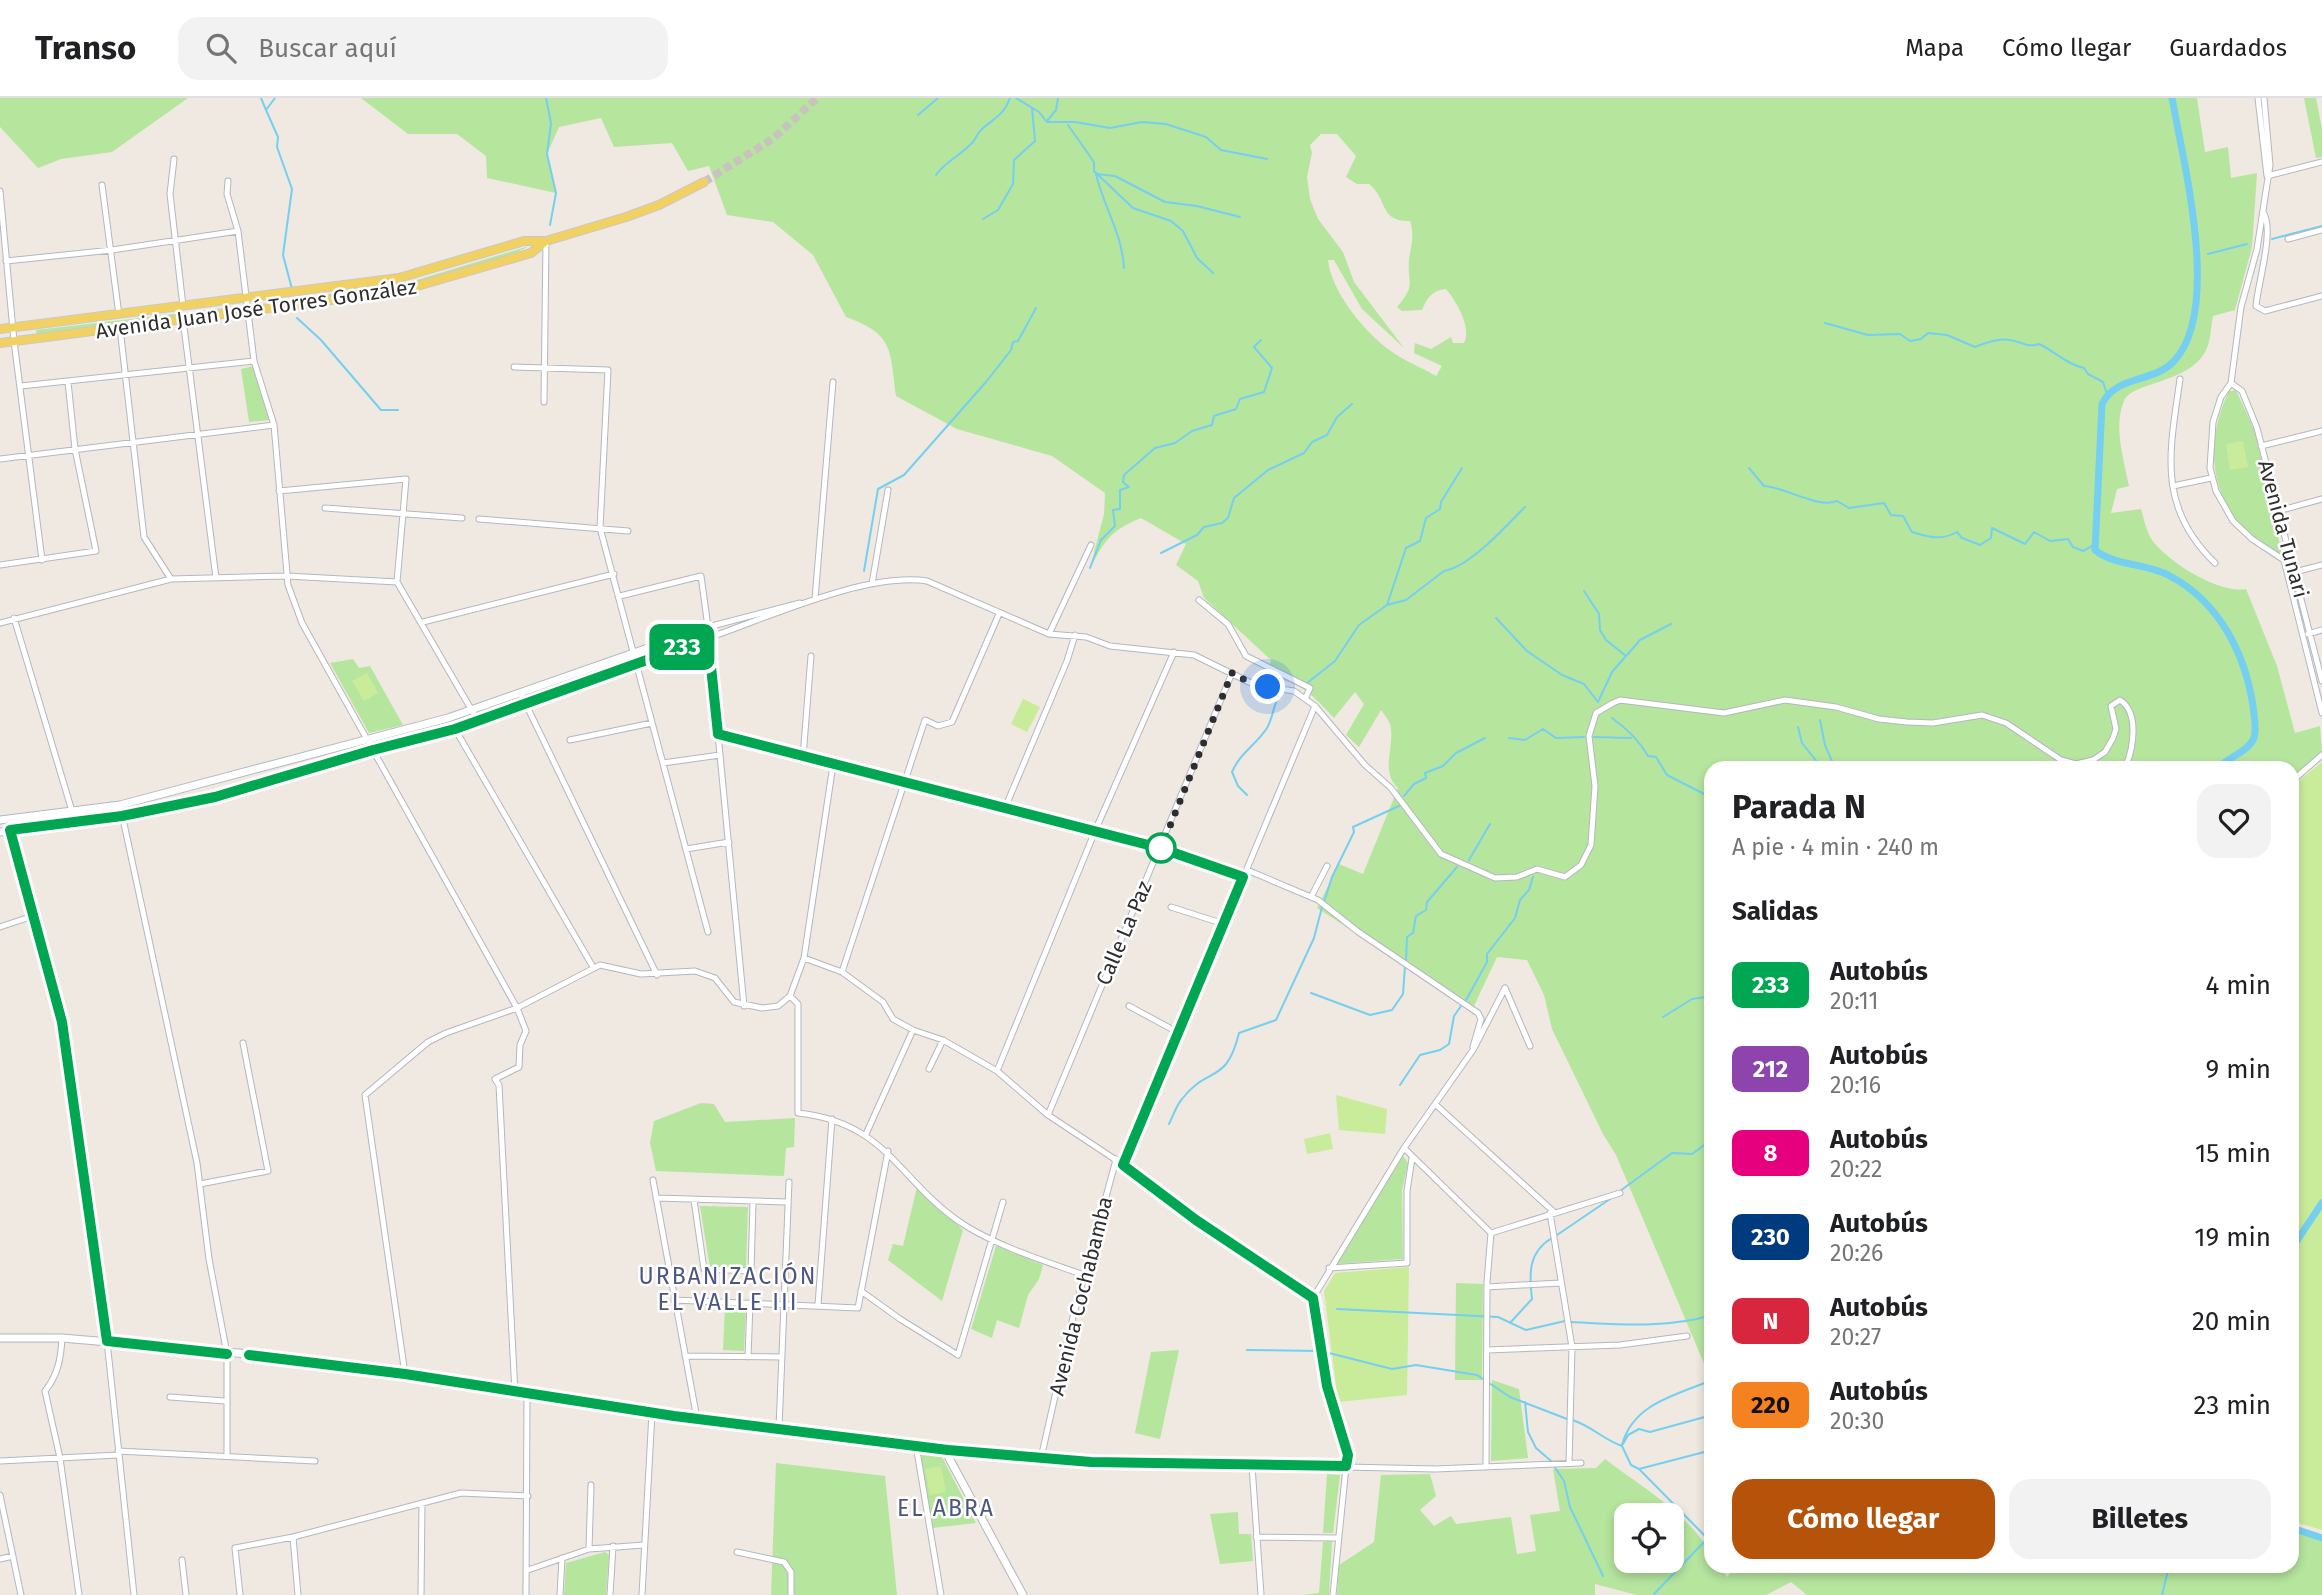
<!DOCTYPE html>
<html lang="es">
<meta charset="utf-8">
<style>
:root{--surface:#fff;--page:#f2f2f2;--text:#202124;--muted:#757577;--line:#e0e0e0;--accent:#b45309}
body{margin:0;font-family:"Fira Sans",sans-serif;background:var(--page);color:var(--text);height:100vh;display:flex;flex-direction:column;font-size:26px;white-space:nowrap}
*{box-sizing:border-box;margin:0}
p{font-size:23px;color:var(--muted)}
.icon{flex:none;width:38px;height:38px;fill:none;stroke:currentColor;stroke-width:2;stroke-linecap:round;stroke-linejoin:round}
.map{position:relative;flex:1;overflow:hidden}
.sheet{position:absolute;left:1704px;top:663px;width:595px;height:812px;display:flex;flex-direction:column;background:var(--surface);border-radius:21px;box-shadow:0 4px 10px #0003}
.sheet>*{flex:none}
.badge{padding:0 14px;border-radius:10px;font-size:24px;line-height:46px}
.controls{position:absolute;left:1614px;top:1405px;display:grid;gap:14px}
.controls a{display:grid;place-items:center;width:70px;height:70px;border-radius:14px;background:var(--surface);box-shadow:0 4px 10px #0003;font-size:35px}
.you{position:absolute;width:35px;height:35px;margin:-18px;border:5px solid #fff;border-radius:50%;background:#1a73e8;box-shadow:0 0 0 10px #1a73e833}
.map>.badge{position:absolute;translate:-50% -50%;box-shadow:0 0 0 4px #fff}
h2{padding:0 28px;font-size:26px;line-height:63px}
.round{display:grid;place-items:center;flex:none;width:74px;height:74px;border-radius:21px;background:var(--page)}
.headline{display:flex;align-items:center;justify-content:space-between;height:119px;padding:0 28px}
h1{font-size:33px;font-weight:700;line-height:52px}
.button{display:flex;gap:14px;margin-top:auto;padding:14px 28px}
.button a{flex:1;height:80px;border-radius:21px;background:var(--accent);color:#fff;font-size:28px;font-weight:700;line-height:80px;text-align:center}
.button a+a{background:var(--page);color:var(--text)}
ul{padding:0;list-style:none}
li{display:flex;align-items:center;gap:21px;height:84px;padding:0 28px}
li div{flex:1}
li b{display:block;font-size:26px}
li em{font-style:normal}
li .badge{min-width:77px;font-weight:700;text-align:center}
header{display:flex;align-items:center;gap:42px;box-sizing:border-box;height:98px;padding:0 35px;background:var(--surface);border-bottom:2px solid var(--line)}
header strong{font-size:33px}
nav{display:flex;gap:38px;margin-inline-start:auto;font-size:24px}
.search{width:490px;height:63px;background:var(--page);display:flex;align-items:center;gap:18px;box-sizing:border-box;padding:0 24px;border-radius:21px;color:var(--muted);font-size:26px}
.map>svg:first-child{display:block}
.green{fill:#b6e59e;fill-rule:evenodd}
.pitch{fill:#c9ec9a}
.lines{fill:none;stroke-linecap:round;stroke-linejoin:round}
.stream{stroke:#75cff0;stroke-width:2}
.canal{stroke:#75cff0;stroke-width:7}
.primary-tunnel{stroke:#c8c4bd;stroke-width:8;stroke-dasharray:8 4;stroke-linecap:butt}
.street-casing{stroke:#b4b7c1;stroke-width:7}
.secondary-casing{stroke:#b4b7c1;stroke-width:9}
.primary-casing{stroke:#c9c9c9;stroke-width:10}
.street{stroke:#fff;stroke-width:5}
.secondary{stroke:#fff;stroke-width:7}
.primary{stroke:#f2d163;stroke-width:8}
.line-casing{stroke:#fff;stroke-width:16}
.line{stroke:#00a651;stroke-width:10}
.walk{stroke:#2e2e2e;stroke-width:7;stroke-dasharray:0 12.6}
.stop-dot{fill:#fff;stroke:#00a651;stroke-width:3.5}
.labels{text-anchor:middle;stroke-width:5;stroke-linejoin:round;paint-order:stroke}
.street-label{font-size:21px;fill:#2e2e2e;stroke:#fff}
.neighbourhood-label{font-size:23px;letter-spacing:2px;fill:#4d5680;stroke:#fff}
</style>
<header>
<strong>Transo</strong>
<div class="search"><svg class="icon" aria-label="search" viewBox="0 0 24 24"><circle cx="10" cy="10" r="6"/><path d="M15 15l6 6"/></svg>Buscar aquí</div>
<nav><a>Mapa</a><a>Cómo llegar</a><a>Guardados</a></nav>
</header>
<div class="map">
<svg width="2322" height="1497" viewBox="0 0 2322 1497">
<rect width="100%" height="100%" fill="#efe9e1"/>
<path class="green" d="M0,0H188L112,54L61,61L38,70L0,29Z
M361,0H2197L2205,54L2228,49L2231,80L2257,75L2252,149L2235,212L2213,218C2211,228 2211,240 2207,250C2192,286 2132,283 2124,303C2113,328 2124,363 2129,388L2117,391L2111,415L2141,411C2144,421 2146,433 2152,442C2168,464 2219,496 2246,491L2277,568L2295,635L2320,628L2322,654L2293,678L2292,670H1712L1711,1282L1616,1057L1603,1036L1552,931L1544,897L1527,862L1497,859L1473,910L1317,810L1339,766L1363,776L1398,690C1379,672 1396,648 1390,626C1388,621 1384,616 1381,612L1359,649L1346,637L1364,606L1355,594L1334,620C1313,597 1298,581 1266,580L1271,562L1204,500L1198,483L1176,467L1186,446L1141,420C1111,432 1105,442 1090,470L1104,416L1105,395L1052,358L957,331L896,298C890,252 894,236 846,219L813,157L773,124L727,117L709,68L688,73L672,45L614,49L601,20L559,29L547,56L556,95L487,80L486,58L457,36H408ZM1321,36H1337L1356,58L1346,79L1357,86H1369C1388,101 1379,124 1410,123C1415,138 1411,147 1409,162C1407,186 1417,186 1397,209L1402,213L1422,212C1427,200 1432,192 1446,191C1456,203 1472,229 1464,245H1453L1451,239L1431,251L1415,245L1414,255L1442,268L1436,278C1421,269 1402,262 1388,251C1363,232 1331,193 1328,162H1334L1362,211L1404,250L1354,184L1343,154L1318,121L1310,101L1307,79L1312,55L1310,47Z
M2304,0H2316L2322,31V59L2316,60Z
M529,148C464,183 388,192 317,203L316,198L417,182Z
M243,208V212L37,237L36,232Z
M254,268L270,322L249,324L241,271Z
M2236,292L2256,336L2282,457C2268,447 2250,439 2239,425C2207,387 2208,336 2229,293Z
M353,561L359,570L370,568L403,627L369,635L330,565Z
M701,1005L714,1006L725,1024L795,1020L794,1049L786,1050L784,1078L656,1073L650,1045L654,1023Z
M1403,1058L1408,1065L1402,1093L1403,1161L1336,1166Z
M917,1089L963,1132L942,1203L888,1162L893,1146L903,1148Z
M700,1108L748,1109L746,1171L710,1170Z
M996,1148L1043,1167L1039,1181L1028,1197L1019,1230L997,1222L992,1240L971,1231Z
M1456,1185L1483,1186L1482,1282H1455Z
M725,1209L746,1210L744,1253L723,1252Z
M1179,1252L1160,1341L1135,1335L1151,1254Z
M1492,1282L1519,1291L1528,1360L1491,1363Z
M918,1353L940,1355L976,1425L932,1430Z
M1605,1361C1633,1383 1712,1430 1712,1468H1719L1727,1479L1737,1468H2292L2293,1433L2322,1443V1497H1807L1791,1484L1766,1497H1637L1595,1486V1497H1337L1339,1467L1374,1444L1381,1377L1430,1376L1436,1398L1420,1412L1434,1428L1451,1418L1456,1426L1511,1419L1517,1456L1536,1453L1530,1417L1560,1413L1553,1371L1596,1370ZM1626,1418H1671V1463H1626Z
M776,1365L885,1378L897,1497H771Z
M1327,1376L1340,1377L1333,1435H1323Z
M1238,1414L1239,1436H1251L1253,1463L1220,1466L1210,1416Z
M1332,1443L1329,1497H1302L1319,1495L1323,1444Z
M605,1454L609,1457L606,1497H564L566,1465Z"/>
<path class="pitch" d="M2243,343L2248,369L2230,372L2226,346Z
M367,575L378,595L364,603L352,583Z
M1023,601L1040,609L1027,634L1011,626Z
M2322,664V1432L2292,1423V688Z
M1336,997L1387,1011L1385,1036L1339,1032Z
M1330,1035L1333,1051L1307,1056L1304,1041Z
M1409,1169L1407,1297L1338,1304L1324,1193L1335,1175Z
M941,1368L946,1394L930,1397L925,1371Z"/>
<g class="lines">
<path class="stream" d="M261,0L266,12
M275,0L266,12L278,39L277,49L292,91L283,157L292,191
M546,0L551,25L547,56L556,95L550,127
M1016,0L1039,14L1047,24H1075L1110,30L1142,24L1166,26L1206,39L1221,52L1267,61
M918,17L938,0
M1047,23L1056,12L1058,0
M1068,27L1094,64V73L1133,110L1171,123L1183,133L1197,160L1213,175
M936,77C944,65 959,58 970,47C975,43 976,38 980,33C992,21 1004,18 1010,0
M983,121L998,112L1013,86L1014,62L1035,43L1032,10
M2272,141L2322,128
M2208,156L2247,146
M1124,170C1122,135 1104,110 1096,76L1115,78L1165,104L1197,108L1240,119
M297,220L321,242L381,312H398
M1825,225L1868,237L1900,236L1910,243L1921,241L1928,235L1947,237L1975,249C1985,245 1999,240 2010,242C2023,244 2026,250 2039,246C2056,254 2066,266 2084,270L2088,276L2103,284L2107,296
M1749,370L1764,388C1785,389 1819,411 1837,403L1849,410L1884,405L1891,417L1903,418L1912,434C1929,439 1941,443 1957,434L1962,440L1980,447L1991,440L1992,430L2025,446L2034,434L2050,443L2068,441L2073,449L2083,453L2094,447
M1161,455L1197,437L1204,429L1222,425L1228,420L1234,400L1268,372L1304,355L1312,344L1327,337L1337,319L1352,306
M1090,470L1101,442L1115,428L1113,412L1120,411V392L1129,389L1123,384L1124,377L1155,350L1175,345L1192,333L1212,327L1214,318L1236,311L1240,301L1264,294L1272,270L1254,249L1261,242
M864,473L878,391L904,377L986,284L1011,252L1013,244L1018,243L1036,210
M1387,507L1406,502L1444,473C1470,469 1506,428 1525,409
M1496,520L1527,553L1562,577L1584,586L1598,604L1612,574L1626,558L1606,542L1600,532L1599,516L1584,493
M1627,557L1640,542L1671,526
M1307,585L1335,563L1359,527L1387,507L1406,450L1420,443L1426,420L1440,411L1441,404L1462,370
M1612,620C1626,630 1640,644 1648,658L1656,659L1667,677L1712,700
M1820,622L1825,647L1835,670
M1798,629L1802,645L1822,670
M1594,639L1631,640
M1509,640L1525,642L1543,631L1556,640L1584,639
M1247,697L1238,688L1232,674C1240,655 1256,647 1267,630C1273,620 1273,608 1279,598
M1404,698L1414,686L1426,680L1425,675L1443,668L1456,655L1485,640
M1469,762L1490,726
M1324,804L1332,779L1354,734L1353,729L1399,708
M1406,862L1407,839L1413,835L1416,818L1426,812L1427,804L1457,769
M1311,895L1370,917L1392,912L1403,896L1405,868
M1465,904L1487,864V856L1515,820L1520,802L1529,792L1533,779
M1663,919L1692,901L1712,898
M1400,987L1420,957L1440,952L1449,946L1454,918L1461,908
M1169,1026C1173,1018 1176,1008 1182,1001C1208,967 1226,988 1239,935L1276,922L1314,840L1322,809
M1620,1093L1672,1055L1692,1056L1707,1045
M1557,1137L1610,1101
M1337,1211L1498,1219L1526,1232L1565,1223
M1570,1224C1617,1226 1666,1231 1712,1217
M1510,1225L1532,1201C1529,1176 1528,1154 1552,1140
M1247,1252L1319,1253
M1325,1254L1392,1271L1416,1267L1477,1277L1510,1299L1567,1321
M1525,1304L1528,1334L1536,1350L1551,1363
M1572,1322C1590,1327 1604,1342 1622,1348L1631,1367L1639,1371L1712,1445
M1623,1346L1628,1337L1639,1331L1650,1334L1712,1317
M1622,1347C1633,1305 1677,1297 1712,1282
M1554,1368L1564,1383L1570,1409L1603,1478
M1639,1371L1712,1352
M1654,1496L1706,1442
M2162,1497L2169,1468"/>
<path class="canal" d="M2172,0C2183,63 2222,212 2174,263C2154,285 2116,277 2102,306L2095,452C2114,468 2147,465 2170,478C2219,504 2245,555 2253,608C2254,618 2257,630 2254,640C2248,654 2228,659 2218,670
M2292,1150L2322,1105
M2292,1430L2322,1440"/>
<path class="primary-tunnel" d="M704,84L774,40L817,0"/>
<g class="street-casing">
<path id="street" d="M2258,0L2267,78
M2264,0L2270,67L2257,151L2241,209L2231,285L2221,299L2213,324L2210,370L2216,393L2233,423L2252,441L2284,462L2322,615
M174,61L170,96L183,208
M2267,78L2322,64
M228,83L227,96L238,133L254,263L274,327L288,487L302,525L517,910L526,933L520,947L519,969L495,981L499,987L515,1295
M102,87L119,217
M0,93L14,243L42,462
M2263,114C2275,132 2258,184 2256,208L2265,213L2322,198
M2288,141L2322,132
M6,163L112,152L238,133
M183,221L216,480
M120,230L144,439L171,481
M514,269L608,272L600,430L708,834
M2180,281C2170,353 2156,408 2215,465
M2231,285L2242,293L2257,330L2322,583
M21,288L254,263
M544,304L546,143
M2261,348L2322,333
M0,361L274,327
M2173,388L2211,380
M279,393L406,381L397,484L478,623
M325,410L462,420
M2278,413L2322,401
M479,421L628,433
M0,467L96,453L75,351L68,284
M2291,475L2322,467
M872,486L888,392
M620,498L701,478L708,529L800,505
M815,501L833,284
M1199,502L1228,526L1246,558L1310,590L1305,601
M14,520L72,713L73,724
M423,524L614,476
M0,525L171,481L287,478L397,484
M1049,536L1091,447
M2308,536L2322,532
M708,540C767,520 866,474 927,483L1049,536L1086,539L1110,548L1194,557L1255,587L1294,593L1315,608L1365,667L1391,690L1441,756L1495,780L1517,779L1537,771L1565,779L1581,767L1591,747L1595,688L1589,638L1596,615L1613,605L1620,602L1724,615L1785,602L1836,609L1879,621L1907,624L1933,625L1982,617L2006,625L2061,662L2076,666L2093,662L2105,654L2113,640L2116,631L2111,608L2120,602C2140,615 2133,652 2125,670
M520,594L657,877
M455,631L593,869
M718,636L744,908
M570,642L652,625
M803,659L811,558
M663,665L720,657
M2292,683L2322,657
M120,707L197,1065L209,1161L227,1256V1357
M1005,710L1067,563L1075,537
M686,751L729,744
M1247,772L1318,802L1357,833L1478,915L1481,921L1473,949
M1246,773L1315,608
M1311,799L1327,768
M1171,809L1224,826
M0,829L33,818
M804,860L833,667
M842,874L925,622L938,628L952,624L999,516
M1505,890L1530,948
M790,898L798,906V1015C890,1025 899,1086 966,1128C1002,1150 1045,1163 1084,1177
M1129,908L1179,935
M929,971L943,942
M997,973L1095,733L1174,554
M1435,1006L1554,1114
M1048,1017L1232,575
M866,1036L913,932
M1404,1050L1491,1135
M653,1082L697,1321
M200,1086L268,1073L243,945
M656,1100L787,1104
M694,1102L704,1171L751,1173L753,1104
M1550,1115L1572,1249L1569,1365
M1491,1135L1620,1095
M1329,1170L1407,1165V1093L1412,1060
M1487,1189L1560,1185
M861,1193L900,1221L958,1257L1003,1104
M1313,1200L1404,1050L1473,952L1505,890
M674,1202L858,1210L888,1053
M818,1207L832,1021
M62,1240C61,1260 58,1277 45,1293L60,1360L79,1497
M107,1243L134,1497
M1487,1252L1620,1247L1687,1238
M685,1258L782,1259
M748,1259L750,1205
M405,1276L365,997L428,944L446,935L517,910L600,867L641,876L695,873L715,880L734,904L762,910L778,908L790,898L804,860L842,874L883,904L893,921L913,932L943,942L997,973L1048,1017L1116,1062L1073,1219L1041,1360
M170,1299L225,1303
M779,1330L789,1084
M916,1347L941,1497
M118,1353L315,1363
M0,1363L118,1357
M1252,1368L1261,1497
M1486,1369L1487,1184L1491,1135
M0,1397L21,1497
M293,1439L298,1497
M1256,1439L1337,1440
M589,1451L591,1387
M737,1454L784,1464L791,1474V1497
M0,1461L13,1458
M182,1462L186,1497
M528,1472L589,1451L644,1447
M240,1497L235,1450L293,1439L461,1395L528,1398
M421,1497L422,1405
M526,1497L527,1297
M560,1497L562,1460
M610,1497L613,1448
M642,1497L652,1315
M1333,1497L1346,1369L1435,1371L1581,1365"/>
</g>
<g class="secondary-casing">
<path id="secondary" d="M0,722L120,707L448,620L708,529L718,636L1160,750L1243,779L1123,1067
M9,729L62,924L107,1243
M0,734L122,718L215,699L373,652L455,631L708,540
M0,1240H62L272,1258L652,1315L948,1352L1091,1364L1346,1369L1348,1357L1327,1288L1313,1200L1196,1122L1116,1062
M948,1352L949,1360L1023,1497"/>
</g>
<g class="primary-casing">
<path id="primary" d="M0,231L399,180L524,143H546L626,119L659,107L704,84
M0,245L400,193L531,155L546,143"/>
</g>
<use href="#street" class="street"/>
<use href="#secondary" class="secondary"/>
<use href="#primary" class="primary"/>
</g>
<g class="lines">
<g class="line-casing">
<path id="line" d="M227,1256L107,1243L62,924L10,732L122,718L215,699L373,652L455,631L708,540L718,636L1160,750L1243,779L1123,1067L1196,1122L1313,1200L1327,1288L1348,1357L1346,1368L1091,1364L948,1352L674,1318L405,1276L249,1257"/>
</g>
<use href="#line" class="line"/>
<path class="walk" d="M1161,750L1232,575L1255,587L1268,589"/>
</g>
<circle class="stop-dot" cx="1161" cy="750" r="14"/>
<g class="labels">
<g class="street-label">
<text transform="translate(256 211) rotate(-8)" y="7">Avenida Juan José Torres González</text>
<text transform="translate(2283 431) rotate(75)" y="7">Avenida Tunari</text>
<text transform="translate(1124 835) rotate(-67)" y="7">Calle La Paz</text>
<text transform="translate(1081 1198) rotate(-76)" y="7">Avenida Cochabamba</text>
</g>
<g class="neighbourhood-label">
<text x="728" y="1186">URBANIZACIÓN<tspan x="728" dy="26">EL VALLE III</tspan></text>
<text x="946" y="1418">EL ABRA</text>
</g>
</g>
</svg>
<div class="controls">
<a><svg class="icon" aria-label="locate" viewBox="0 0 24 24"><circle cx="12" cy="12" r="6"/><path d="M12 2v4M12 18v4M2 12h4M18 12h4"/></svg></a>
</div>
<div class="you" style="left:1268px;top:589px"></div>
<b class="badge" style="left:682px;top:549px;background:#00a651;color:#fff">233</b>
<section class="sheet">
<div class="headline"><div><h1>Parada N</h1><p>A pie · 4 min · 240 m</p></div><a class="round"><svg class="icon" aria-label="heart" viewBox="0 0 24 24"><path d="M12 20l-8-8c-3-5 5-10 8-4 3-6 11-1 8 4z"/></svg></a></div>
<h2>Salidas</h2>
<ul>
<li><span class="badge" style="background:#00a651;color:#fff">233</span><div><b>Autobús</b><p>20:11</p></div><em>4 min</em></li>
<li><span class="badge" style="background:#8e44ad;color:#fff">212</span><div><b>Autobús</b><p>20:16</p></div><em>9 min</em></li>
<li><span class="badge" style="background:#e6007e;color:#fff">8</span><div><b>Autobús</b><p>20:22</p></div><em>15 min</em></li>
<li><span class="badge" style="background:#003b80;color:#fff">230</span><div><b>Autobús</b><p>20:26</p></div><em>19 min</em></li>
<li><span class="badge" style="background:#d7263d;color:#fff">N</span><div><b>Autobús</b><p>20:27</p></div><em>20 min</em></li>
<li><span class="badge" style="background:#f58220;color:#111">220</span><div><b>Autobús</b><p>20:30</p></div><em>23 min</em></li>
</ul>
<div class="button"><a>Cómo llegar</a><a>Billetes</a></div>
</section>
</div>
